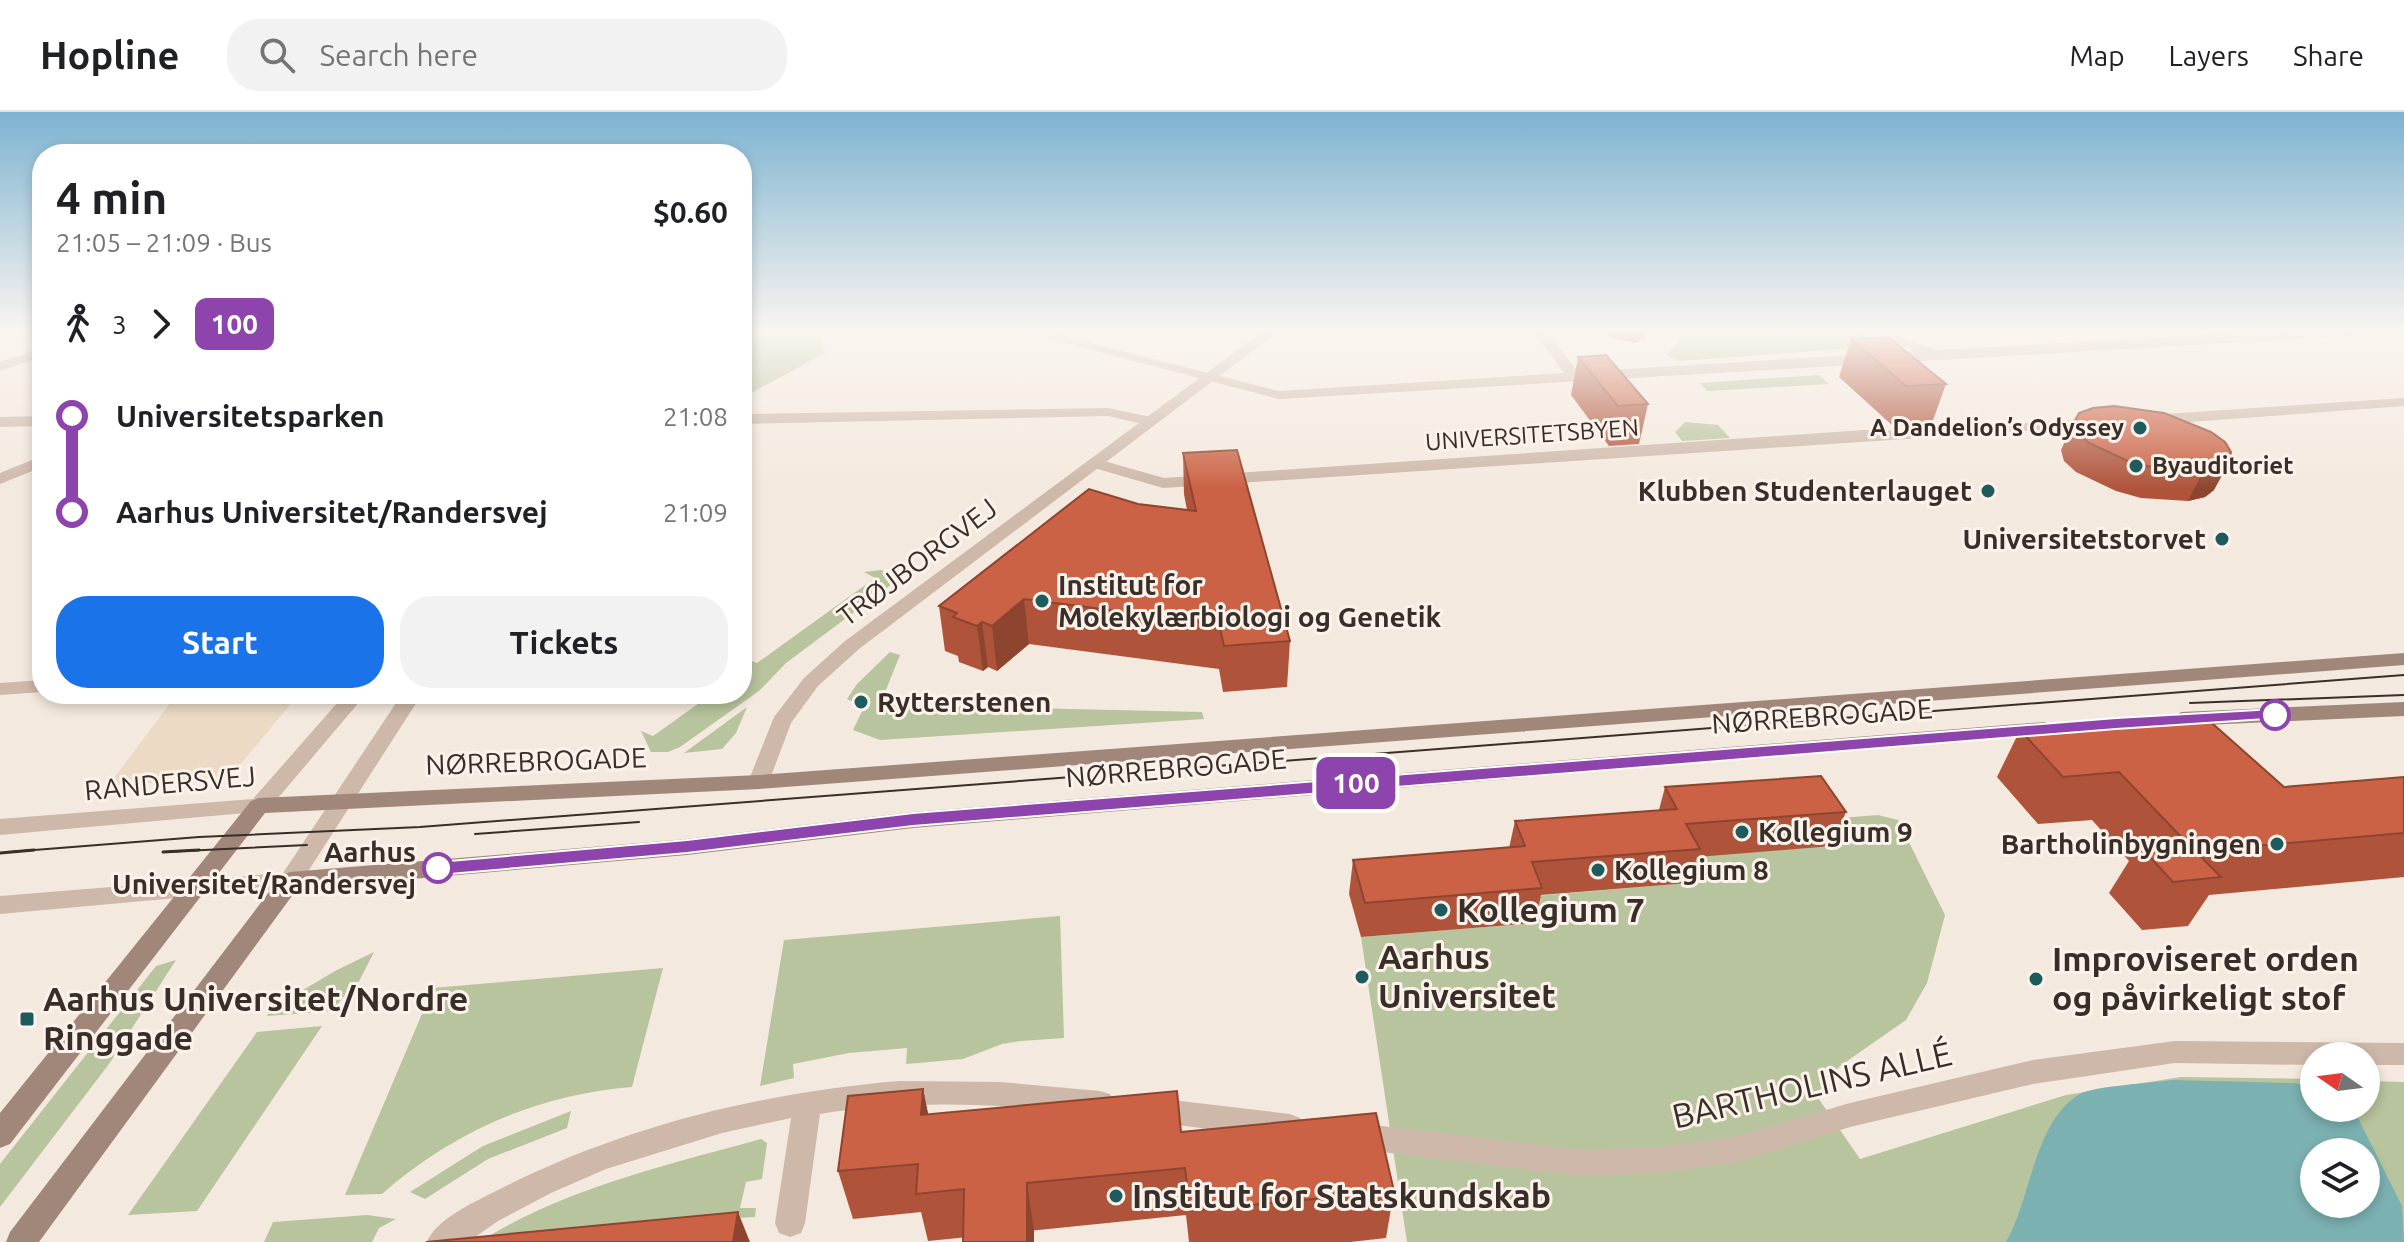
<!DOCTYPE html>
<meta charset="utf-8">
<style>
:root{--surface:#fff;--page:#f2f2f2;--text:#202124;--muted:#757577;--line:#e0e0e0;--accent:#1a73e8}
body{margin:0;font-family:Ubuntu,sans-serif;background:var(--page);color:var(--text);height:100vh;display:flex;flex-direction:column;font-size:30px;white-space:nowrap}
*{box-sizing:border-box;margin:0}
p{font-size:26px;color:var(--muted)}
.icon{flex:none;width:44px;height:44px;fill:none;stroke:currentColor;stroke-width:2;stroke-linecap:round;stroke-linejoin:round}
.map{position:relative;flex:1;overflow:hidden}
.details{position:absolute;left:32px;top:32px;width:720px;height:560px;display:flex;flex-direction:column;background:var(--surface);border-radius:32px;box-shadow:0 4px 12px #0003}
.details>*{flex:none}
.badge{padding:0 16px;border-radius:12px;font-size:28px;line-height:52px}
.needle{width:52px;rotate:284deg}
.buttons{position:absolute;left:2300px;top:930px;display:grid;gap:16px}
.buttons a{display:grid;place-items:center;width:80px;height:80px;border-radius:50%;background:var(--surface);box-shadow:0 4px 12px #0003;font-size:40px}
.map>.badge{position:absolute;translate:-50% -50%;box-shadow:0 0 0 4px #fff}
.legs{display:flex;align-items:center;gap:12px;height:88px;padding:0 24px;font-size:26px}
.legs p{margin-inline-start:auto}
.summary{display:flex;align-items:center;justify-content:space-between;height:136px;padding:0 24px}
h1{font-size:44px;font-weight:700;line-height:60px}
.button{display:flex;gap:16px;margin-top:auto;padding:16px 24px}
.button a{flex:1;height:92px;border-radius:32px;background:var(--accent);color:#fff;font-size:32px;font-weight:700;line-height:92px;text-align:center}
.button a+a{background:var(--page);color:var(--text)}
ul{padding:0 24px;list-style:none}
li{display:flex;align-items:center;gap:28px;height:96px;font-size:30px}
li i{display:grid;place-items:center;width:12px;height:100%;margin:0 10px;background:currentColor}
li i::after{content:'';width:20px;height:20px;margin:-10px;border:6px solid;border-radius:50%;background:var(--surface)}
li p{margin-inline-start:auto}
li:first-child i{background:linear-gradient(#0000 50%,currentColor 0)}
li:last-child i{background:linear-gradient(currentColor 50%,#0000 0)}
header{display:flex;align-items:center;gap:48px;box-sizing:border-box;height:112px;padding:0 40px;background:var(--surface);border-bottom:2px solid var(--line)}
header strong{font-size:38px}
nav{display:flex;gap:44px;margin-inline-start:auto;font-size:28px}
.search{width:560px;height:72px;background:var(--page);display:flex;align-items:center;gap:20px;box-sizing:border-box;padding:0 28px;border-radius:32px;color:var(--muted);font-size:30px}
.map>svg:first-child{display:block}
.green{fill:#b8c49d;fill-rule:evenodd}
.plaza{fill:#ecdac5}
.water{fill:#7cb1b2;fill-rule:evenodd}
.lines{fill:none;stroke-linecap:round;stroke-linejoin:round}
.minor{fill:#cdb8a9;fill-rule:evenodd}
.tertiary{fill:#cdb8a9;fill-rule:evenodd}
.secondary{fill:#a1877a;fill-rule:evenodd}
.tram-far1{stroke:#3a2e29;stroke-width:2}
.tram{stroke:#3a2e29;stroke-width:3}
.wall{fill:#af543b}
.shaded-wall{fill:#8e4530}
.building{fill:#cb6245;stroke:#8e4530;stroke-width:2}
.line-1{fill:#8e44ad;stroke:#fff;stroke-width:2}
.poi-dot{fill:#1d5b5d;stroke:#fbf3eb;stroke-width:3}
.stop-1-dot{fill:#fff;stroke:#8e44ad;stroke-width:4}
.labels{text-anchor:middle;stroke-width:6;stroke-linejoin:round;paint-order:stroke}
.far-poi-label{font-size:24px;font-weight:bold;fill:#3a2e29;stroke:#fbf3eb;text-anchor:end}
.far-street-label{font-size:24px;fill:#3a2e29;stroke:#fbf3eb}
.poi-label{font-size:28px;font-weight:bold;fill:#3a2e29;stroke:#fbf3eb;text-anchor:start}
.street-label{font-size:28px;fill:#3a2e29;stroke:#fbf3eb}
.stop-label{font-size:28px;font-weight:bold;fill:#3a2e29;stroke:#fbf3eb;text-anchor:end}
.near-poi-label{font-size:34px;font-weight:bold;fill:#3a2e29;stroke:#fbf3eb;text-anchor:start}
.near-street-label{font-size:34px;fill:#3a2e29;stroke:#fbf3eb}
</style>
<header>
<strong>Hopline</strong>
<div class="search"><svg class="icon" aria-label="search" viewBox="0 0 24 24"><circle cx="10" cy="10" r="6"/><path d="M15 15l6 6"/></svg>Search here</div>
<nav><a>Map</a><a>Layers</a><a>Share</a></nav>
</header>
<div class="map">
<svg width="2404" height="1130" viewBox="0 0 2404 1130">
<rect width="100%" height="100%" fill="#f4e9de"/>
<path class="green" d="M1687,219H1851L1876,227L1881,234L1679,249L1667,243Z
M821,223L824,239L827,240L742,286V225Z
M1819,263L1829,272L1707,279L1700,271Z
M1685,310L1718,313L1730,326L1682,329L1675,320Z
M881,458L900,466L786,551L759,579L680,635L668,640H651L641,619L653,624L712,582H742V561L749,556L742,552V545L757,551L875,466L864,460Z
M890,540L900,543L881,590L890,593L1202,600L1204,607L880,628L853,618L864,595L847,587L857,572Z
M747,595L736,621L722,637L684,641Z
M1878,703L1898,708L1945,803L1927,871L1906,908L1840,954L1816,983L1860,1047L2066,983L2181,965L2314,967V996H2366V969L2404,970V1130H1407L1361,825L1534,811L1524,785L1688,771L1676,747L1815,708ZM2314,1040H2366V1092H2314Z
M1060,804L1064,926L1021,929L1002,932L963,947L906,952L907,936L849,941L793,952L794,966L760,974L784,828Z
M374,840L352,883L343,885L333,899L267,904L271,897L335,859Z
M176,848L109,952L0,1095V1052L156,854Z
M663,856L632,975C539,982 452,1020 382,1082L345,1083L433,876Z
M322,914L197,1099L128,1103L257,920Z
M571,999L567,1016L488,1047L425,1087L410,1080L483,1034Z
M761,1027L767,1031L762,1067L746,1070L740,1096H756L755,1105L598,1114L480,1130C559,1078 670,1052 761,1027Z
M367,1103L396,1107L379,1116L372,1130H264L273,1110Z"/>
<path class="plaza" d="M177,582H299L230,665L108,674Z"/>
<path class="water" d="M2172,968L2293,971L2314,975V996H2348L2358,1006L2402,1094L2404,1130H2006C2031,1088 2034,1008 2080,982C2094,974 2152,971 2172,968ZM2314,1040H2366V1092H2314Z"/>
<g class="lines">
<path class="minor" d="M1020,219H1044L1279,279L1564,261L1533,219H1547L1578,260L1914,239L1869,219H1888L1935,238L2281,219H2367L2360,223L1279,287Z
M42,236V245L0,259V250Z
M2404,286V294L2149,313L2141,308L2149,303Z
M1108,296L1156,306L1159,309L1151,314L1108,304L742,312V302Z
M42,304V314L0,315V305Z
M2097,306L2102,308V314L1163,376L1091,355L1089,352L1097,347L1164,366L1864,318L1910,319Z
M42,344V355L0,372V361Z
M42,568V580L0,583V571Z
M2175,929L2404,931V953H2366V944H2314V953L2175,951L2033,972L1850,1015L1734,1051L1659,1061L1579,1064L1357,1037L1347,1033L1343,1024L1347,1015L1357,1011L1579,1038L1659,1035L1734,1025L1850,991L2033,948Z
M899,969L1000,970L1100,979L1110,982L1114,991L1110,1000L1100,1003C1007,992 913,987 820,1002L805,1111L801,1121L790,1125L779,1121L775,1111L791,1006L722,1021L606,1057L551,1081L498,1109L468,1130H427C436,1107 473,1091 494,1080C620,1015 758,981 899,969Z
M1155,986L1290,1002L1300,1006L1304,1015L1300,1024L1290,1028L1155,1010L1145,1007L1141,998L1145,989Z"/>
<path class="tertiary" d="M1263,219H1279L859,537L818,574L791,611L767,675H751L748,670L774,605L804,566L845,529Z
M345,582H366L267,699L0,723V707L253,687Z
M402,582H422L298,775L0,802V784L283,761Z"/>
<path class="secondary" d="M2404,541V553L759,677L265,701L10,1032L0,1036V1001L251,689L259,686L759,663Z
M2404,590V604L2181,614L2171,607L2181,600Z
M2045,610L2055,617L2052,622L913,716L687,743L297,777L39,1130H6L10,1120L282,763L290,760L687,727L913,700Z"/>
<path class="tram-far1" d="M2190,591L2404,583
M475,722L639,710
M9,740L199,725L420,715L2404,563
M163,740L307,733"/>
<path class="tram" d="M163,740L199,738
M0,741L34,738"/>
</g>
<path class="wall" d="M1608,219H1650L1644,227L1641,226L1637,231L1607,225Z
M1851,227L1946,272L1932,311L1893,314L1839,265Z
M1578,245L1648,292L1639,332L1609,334L1571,283Z
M2074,310L2211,320L2214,378L2205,385L2188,389L2141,386L2116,379L2076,360L2064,349L2061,338Z
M1183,341L1290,529L1287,575L1223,580L1219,557L1029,532L997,559L988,555L983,559L959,550L958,544L945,539L939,494L1138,392L1187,398L1184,382Z
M2020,618L2284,675L2404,665V765L2209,783L2188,814L2142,818L2109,781L2129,749L2092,708L2038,712L1997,665Z
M1665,675L1846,700L1832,734L1697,745L1689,771L1541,783L1535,811L1361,825L1349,782L1353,748L1509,736L1515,709L1659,698Z
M923,977L928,1002L1181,1020L1394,1079L1386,1126L1350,1130H1189L1186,1103L928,1129L921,1100L853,1107L838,1059Z"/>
<path class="shaded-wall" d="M1640,219H1642L1641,226L1637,231Z
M2230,349L2214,378L2205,385L2188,389L2203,359Z
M1024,487L1029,532L997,559L992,514Z
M982,510L988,555L983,559L977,514Z
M923,977L933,1026L921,1003Z
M1027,1071L1034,1118V1130H1027Z
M738,1100L750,1130H733Z"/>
<path class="building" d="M1888,225L1946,272L1906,274L1851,227Z
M1606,243L1648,292L1618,294L1578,245Z
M2114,294L2164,301L2211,320L2225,330L2231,340L2230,349L2220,356L2203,359L2156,356L2130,350L2089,331L2077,320L2074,310L2079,301L2093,296Z
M1237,338L1290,529L1224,534L1219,512L1024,487L992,514L982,510L977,514L953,505L957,501L939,494L1089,377L1138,392L1196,399L1183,341Z
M2204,604L2284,675L2404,665V721L2195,739L2221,765L2173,770L2139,733L2185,729L2119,660L2063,665L2020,618Z
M1821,664L1846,700L1686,712L1700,737L1532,750L1542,776L1365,791L1353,748L1525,734L1515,709L1677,697L1665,675Z
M923,977L921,1003L1177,979L1181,1020L1376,1001L1394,1079L1190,1099L1185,1056L1027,1071V1130H963L964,1077L916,1082L918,1052L838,1059L848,984Z
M738,1100L733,1130H426Z"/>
<linearGradient id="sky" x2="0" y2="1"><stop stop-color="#7db3d2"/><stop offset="0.58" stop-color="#faf5f0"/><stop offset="1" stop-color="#faf5f0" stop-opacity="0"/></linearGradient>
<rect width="2404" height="377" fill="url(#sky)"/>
<path class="line-1" d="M2275,597L2281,599V606L2116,617L913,714L687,741L438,763L429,756L438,750L687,728L913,701L2116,606Z"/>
<g class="poi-dot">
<circle cx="2140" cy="316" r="8"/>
<circle cx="2136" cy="354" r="8"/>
<circle cx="1988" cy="379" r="8"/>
<circle cx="2222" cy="427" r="8"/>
<circle cx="1042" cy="489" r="8"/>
<circle cx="861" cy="590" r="8"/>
<circle cx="1742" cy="720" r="8"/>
<circle cx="2277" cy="732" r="8"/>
<circle cx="1598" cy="758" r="8"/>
<circle cx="1441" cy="798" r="8"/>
<circle cx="1362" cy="865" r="8"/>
<circle cx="2036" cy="867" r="8"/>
<rect x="19" y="899" width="16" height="16" rx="4"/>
<circle cx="1116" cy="1084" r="8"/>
</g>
<g class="stop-1-dot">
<circle cx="2275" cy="603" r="14"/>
<circle cx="438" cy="756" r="14"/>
</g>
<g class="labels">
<g class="far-poi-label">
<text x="2124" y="324">A Dandelion’s Odyssey</text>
<text x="2152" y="362" text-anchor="start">Byauditoriet</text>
</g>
<g class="far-street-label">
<text transform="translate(1532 323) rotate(-4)" y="8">UNIVERSITETSBYEN</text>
</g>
<g class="poi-label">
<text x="1972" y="389" text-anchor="end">Klubben Studenterlauget</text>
<text x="2206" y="437" text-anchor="end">Universitetstorvet</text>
<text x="1058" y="483">Institut for<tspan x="1058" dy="32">Molekylærbiologi og Genetik</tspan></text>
<text x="877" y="600">Rytterstenen</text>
<text x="1758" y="730">Kollegium 9</text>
<text x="2261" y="742" text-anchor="end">Bartholinbygningen</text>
<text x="1614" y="768">Kollegium 8</text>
</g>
<g class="street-label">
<text transform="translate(917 450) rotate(-37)" y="10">TRØJBORGVEJ</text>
<text transform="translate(1822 604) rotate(-4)" y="10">NØRREBROGADE</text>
<text transform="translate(536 649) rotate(-2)" y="10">NØRREBROGADE</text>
<text transform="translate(1176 656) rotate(-5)" y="10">NØRREBROGADE</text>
<text transform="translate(170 671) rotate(-5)" y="10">RANDERSVEJ</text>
</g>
<g class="stop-label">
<text x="416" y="750">Aarhus<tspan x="416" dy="32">Universitet/Randersvej</tspan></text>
</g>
<g class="near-poi-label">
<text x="1457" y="810">Kollegium 7</text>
<text x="1378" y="857">Aarhus<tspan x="1378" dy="39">Universitet</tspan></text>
<text x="2052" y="859">Improviseret orden<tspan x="2052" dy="39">og påvirkeligt stof</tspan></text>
<text x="43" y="899">Aarhus Universitet/Nordre<tspan x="43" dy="39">Ringgade</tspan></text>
<text x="1132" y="1096">Institut for Statskundskab</text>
</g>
<g class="near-street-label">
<text transform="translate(1812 973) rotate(-13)" y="12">BARTHOLINS ALLÉ</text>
</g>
</g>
</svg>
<div class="buttons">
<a><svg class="needle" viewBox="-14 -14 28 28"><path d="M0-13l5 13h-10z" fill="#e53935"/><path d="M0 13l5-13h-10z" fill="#757577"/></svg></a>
<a><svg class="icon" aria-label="layers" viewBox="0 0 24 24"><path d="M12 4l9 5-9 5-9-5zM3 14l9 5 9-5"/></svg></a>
</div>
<b class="badge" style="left:1356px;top:671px;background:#8e44ad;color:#fff">100</b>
<section class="details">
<div class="summary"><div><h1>4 min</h1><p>21:05 – 21:09 · Bus</p></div><b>$0.60</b></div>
<div class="legs"><svg class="icon" aria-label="walk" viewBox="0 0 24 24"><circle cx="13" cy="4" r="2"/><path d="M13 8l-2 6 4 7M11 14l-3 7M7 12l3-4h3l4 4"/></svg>3<svg class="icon" aria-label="forward" viewBox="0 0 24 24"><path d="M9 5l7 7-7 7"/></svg><b class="badge" style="background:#8e44ad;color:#fff">100</b></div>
<ul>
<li><i style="color:#8e44ad"></i><b>Universitetsparken</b><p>21:08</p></li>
<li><i style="color:#8e44ad"></i><b>Aarhus Universitet/Randersvej</b><p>21:09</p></li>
</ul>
<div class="button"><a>Start</a><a>Tickets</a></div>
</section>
</div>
